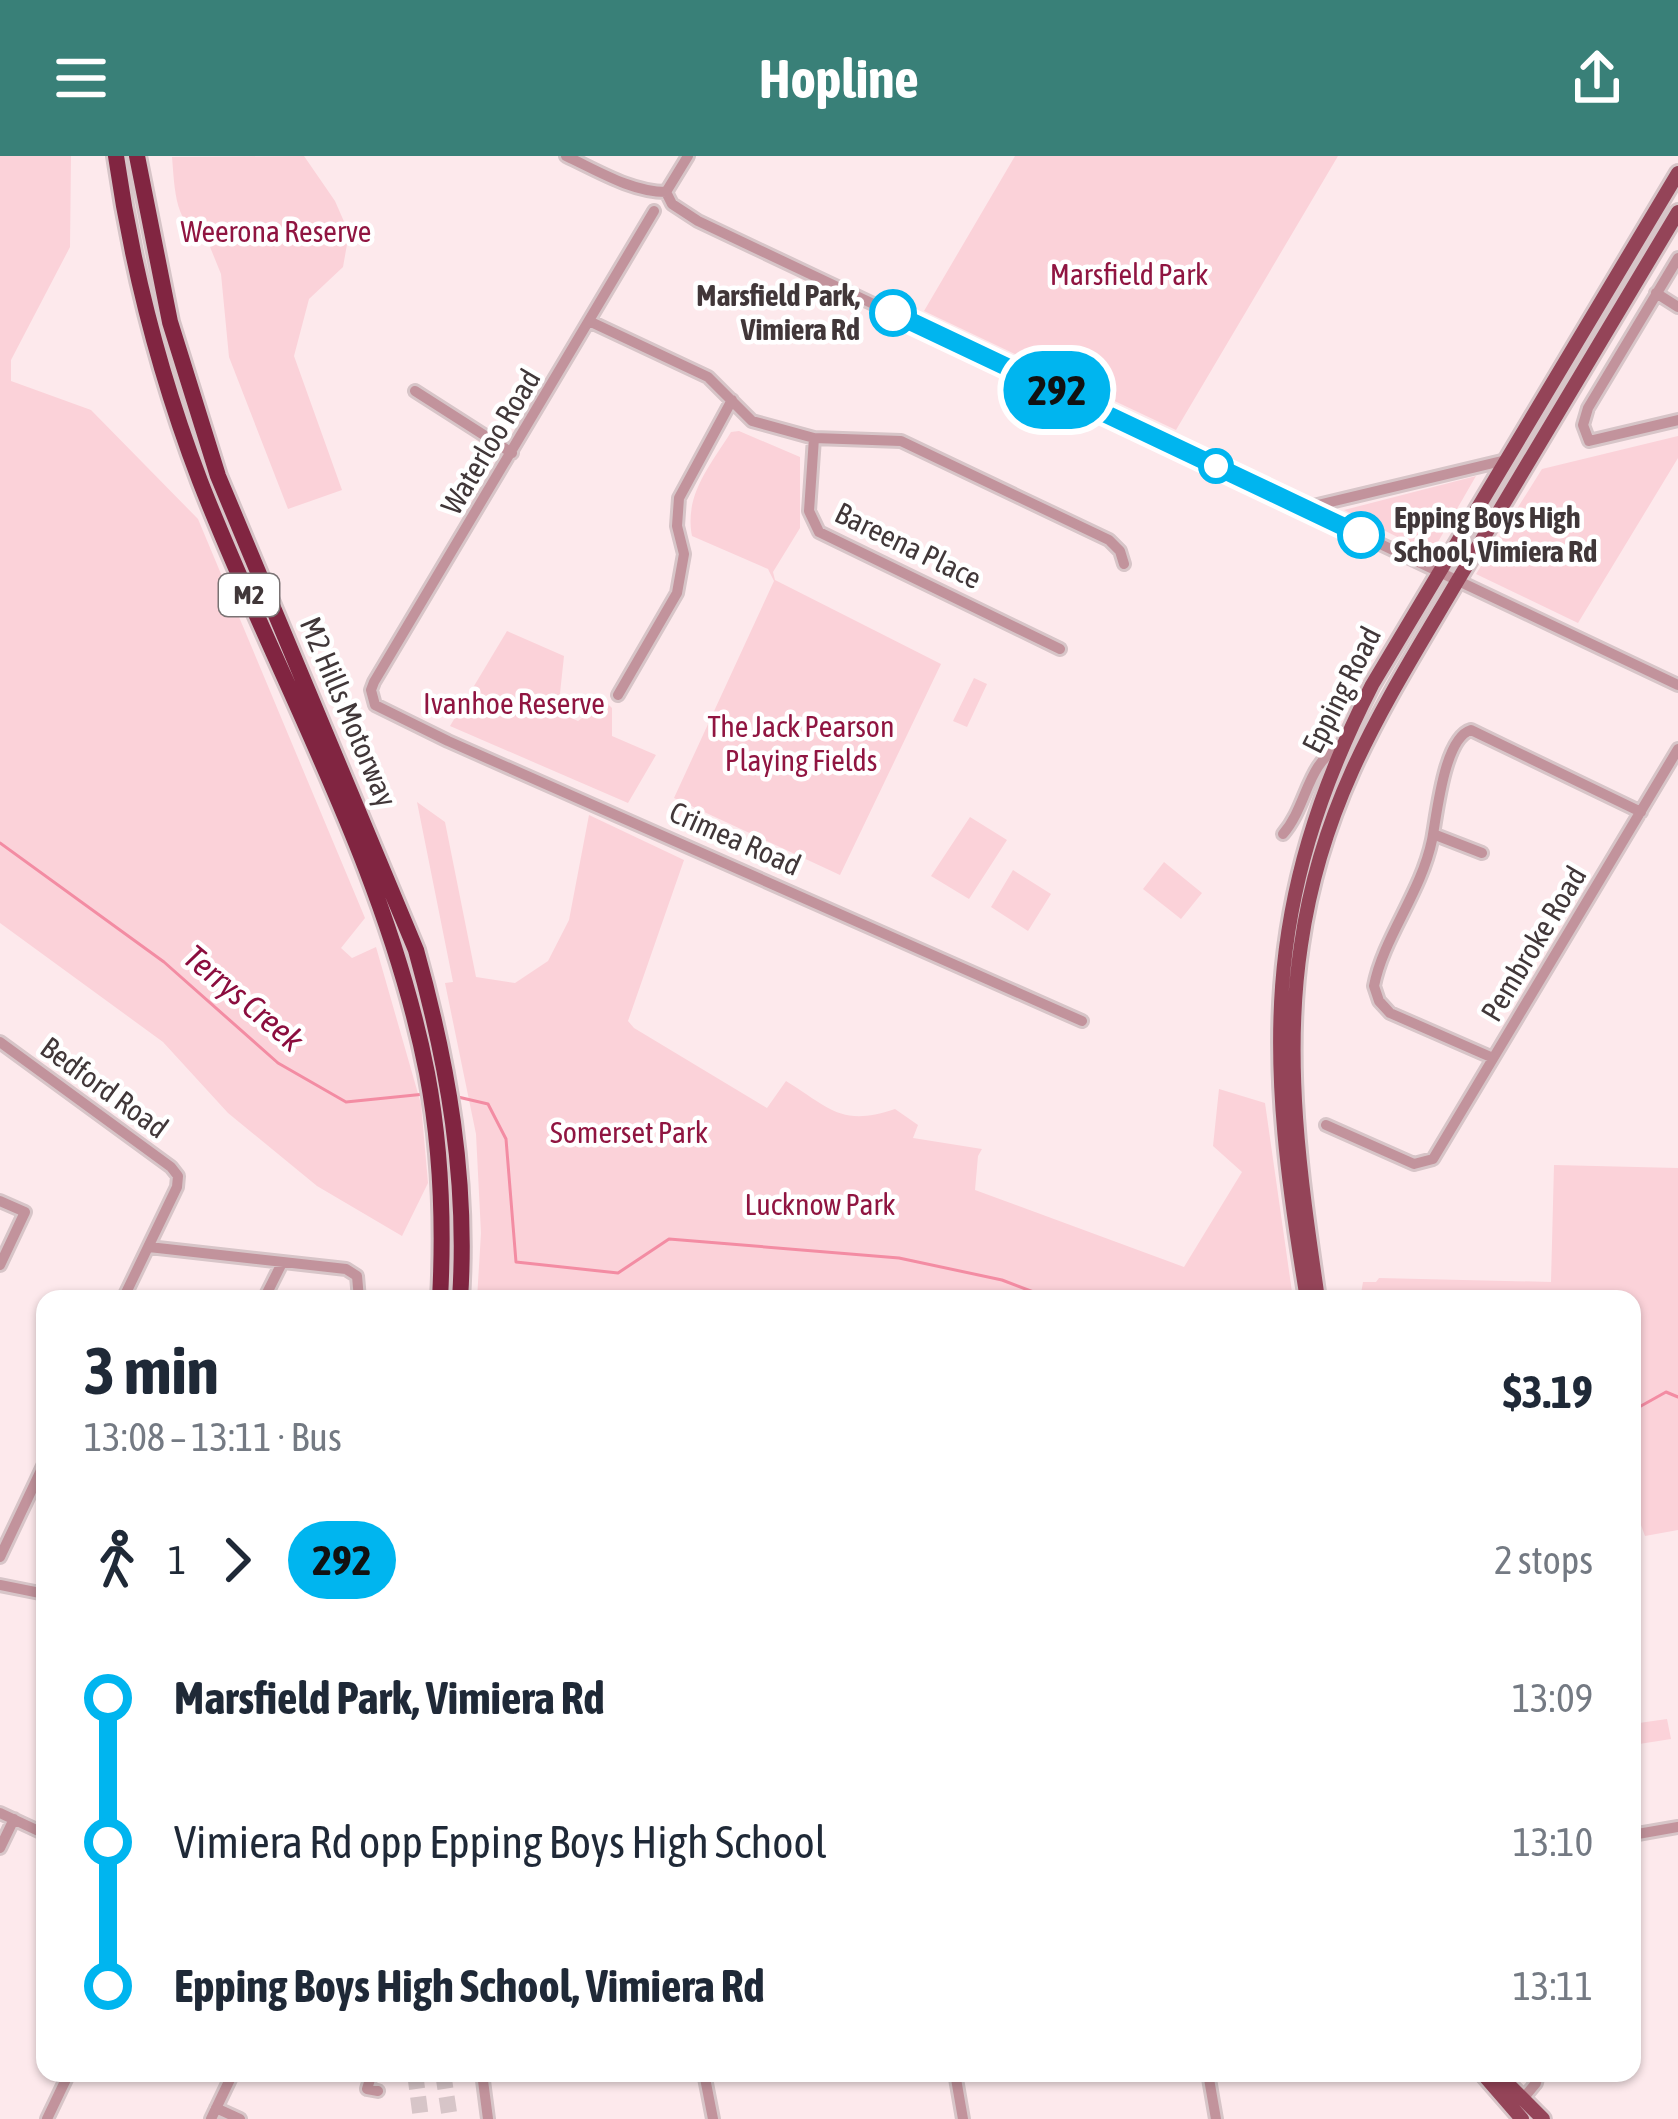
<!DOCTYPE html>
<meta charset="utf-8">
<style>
:root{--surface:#fff;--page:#f2f2f3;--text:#1f2937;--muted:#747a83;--accent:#398078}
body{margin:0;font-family:"Asap Condensed",sans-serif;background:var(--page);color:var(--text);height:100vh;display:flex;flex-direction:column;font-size:45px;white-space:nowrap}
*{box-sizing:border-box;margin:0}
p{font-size:39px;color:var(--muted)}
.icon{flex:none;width:66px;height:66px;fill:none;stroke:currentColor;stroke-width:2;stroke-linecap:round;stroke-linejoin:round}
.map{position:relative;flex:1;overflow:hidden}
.details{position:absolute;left:36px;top:1134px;width:1605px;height:792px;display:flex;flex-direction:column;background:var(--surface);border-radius:24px;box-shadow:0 3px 9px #0004}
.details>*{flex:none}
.badge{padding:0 24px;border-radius:39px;font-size:42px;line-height:78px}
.map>.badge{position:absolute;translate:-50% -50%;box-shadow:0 0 0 6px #fff}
.legs{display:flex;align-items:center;gap:18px;height:132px;padding:0 48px;font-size:39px}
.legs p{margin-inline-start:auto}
.headline{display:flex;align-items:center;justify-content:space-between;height:204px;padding:0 48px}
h1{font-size:66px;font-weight:700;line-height:90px}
ul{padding:0 48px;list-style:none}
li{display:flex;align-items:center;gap:42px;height:144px;font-size:45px}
li i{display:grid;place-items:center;width:18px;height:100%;margin:0 15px;background:currentColor}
li i::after{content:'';width:30px;height:30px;margin:-15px;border:9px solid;border-radius:50%;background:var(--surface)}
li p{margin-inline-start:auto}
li:first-child i{background:linear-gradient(#0000 50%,currentColor 0)}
li:last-child i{background:linear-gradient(currentColor 50%,#0000 0)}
header{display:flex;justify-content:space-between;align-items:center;height:156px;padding:0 48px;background:var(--accent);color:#fff;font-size:54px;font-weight:700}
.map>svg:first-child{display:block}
.green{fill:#fbd2d9}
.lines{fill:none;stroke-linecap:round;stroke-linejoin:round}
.stream{stroke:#f38ca3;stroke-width:3}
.highway-tunnel{stroke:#d7c5c8;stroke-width:16;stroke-dasharray:16 8;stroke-linecap:butt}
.minor-casing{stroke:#d7c5c8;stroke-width:16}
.major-casing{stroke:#d7c5c8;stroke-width:20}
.highway-casing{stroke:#d7c5c8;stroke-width:22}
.minor{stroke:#c2939c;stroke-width:10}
.major{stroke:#944458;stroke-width:14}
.highway{stroke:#812541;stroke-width:16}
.line-1-casing{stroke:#fff;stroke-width:27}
.line-1{stroke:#00b5ef;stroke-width:18}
.stop-1-dot{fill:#fff;stroke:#00b5ef;stroke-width:6}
.labels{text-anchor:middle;stroke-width:9;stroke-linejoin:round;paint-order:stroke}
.shield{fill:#fff;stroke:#7a7374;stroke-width:3}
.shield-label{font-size:27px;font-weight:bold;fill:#413739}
.park-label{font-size:30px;fill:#901541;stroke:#fff}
.stop-label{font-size:30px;font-weight:bold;fill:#413739;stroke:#fff;text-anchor:end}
.street-label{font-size:30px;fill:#413739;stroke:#fff}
.water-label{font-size:33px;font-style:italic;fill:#8b0d3e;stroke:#fff}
</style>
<header><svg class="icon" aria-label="menu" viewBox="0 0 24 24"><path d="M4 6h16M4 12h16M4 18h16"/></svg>Hopline<svg class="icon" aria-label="share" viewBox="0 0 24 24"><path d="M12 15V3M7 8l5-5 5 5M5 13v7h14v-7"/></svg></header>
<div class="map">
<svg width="1678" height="1963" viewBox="0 0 1678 1963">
<rect width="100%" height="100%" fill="#fde9ec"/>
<path class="green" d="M0,0H71L70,91L11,204V225L91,254L198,363L365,762L341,792L352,802L376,791L421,948L428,1027L402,1080L317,1030L228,957L163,886L0,767Z
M304,0L335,45L349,77L343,111L309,143L294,200L342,334L288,353L229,201L221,118L208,86C174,69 175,35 172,1Z
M1015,0H1338L1176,274L924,155Z
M739,275L800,301V372L773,416L775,424L941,508L840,719L674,642L774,425L768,413L692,380C684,339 710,310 731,276Z
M1678,280V302L1578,467L1476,418L1542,313Z
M1476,320L1431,398L1344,354Z
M507,475L564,500L558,556L578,565L605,545L612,552V580L656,599L628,647L450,570Z
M974,522L987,528L967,571L953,565Z
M417,646L445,666L476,821L515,827L548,805L569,764L589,659L684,704L628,865L634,872L767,952L786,925C831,953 842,971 895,953L918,969L913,982L982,993L978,1000L975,1034L1184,1111L1242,1016L1213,990L1219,933L1265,947L1293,1143H477L481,1077L476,978L445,827L453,826Z
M970,661L1007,684L969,743L931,720Z
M1164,706L1202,737L1181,763L1143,733Z
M1013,714L1051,738L1028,775L991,751Z
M1554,1009L1678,1012V1374L1645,1380L1632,1345V1143H1360L1363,1126H1376L1379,1122L1551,1126Z
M1667,1563L1671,1583L1633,1589L1632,1568Z"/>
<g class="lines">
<path class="stream" d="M0,687L164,806L278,907L346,946L425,938
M458,941L488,948L506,983L516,1106L618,1117L669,1083L899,1102L1002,1124L1052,1143
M1632,1255L1666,1236L1678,1241"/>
<path class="highway-tunnel" d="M415,1917L421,1963
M443,1917L450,1963"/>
<g class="minor-casing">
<path id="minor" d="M566,0C598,15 632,36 666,36
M666,36L672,48L698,65L1678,529
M666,36L688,0
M654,55L374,526L371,534L375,549L448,585L1082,865
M1678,102L1588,252L1583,269L1589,285L1678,264
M1656,137L1678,151
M591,166L708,221L752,265L814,282L901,285L1109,384L1120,395L1124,408
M415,235L512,297
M814,282L809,355L819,376L1060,493
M1305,352L1506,304
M618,539L677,437L684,398L677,370L679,342L732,244
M1283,678C1308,649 1306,607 1342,589
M1433,678L1482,697
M0,886L171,1011L178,1020L177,1031L123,1143
M1493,902L1390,857L1379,845L1374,830C1383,782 1421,737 1432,684C1437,658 1444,582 1471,574L1641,656
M1326,969L1414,1008L1433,1003L1678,593
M0,1045L25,1056L0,1109
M149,1091L346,1113L357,1120L359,1143
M264,1143L282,1107
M0,1401L45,1306
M0,1429L45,1438
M0,1657L45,1678
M1632,1679L1678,1671
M0,1692L14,1663
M372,1917L367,1933L378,1935
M482,1917L488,1963
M704,1917L713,1963
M955,1917L963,1963
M1208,1917L1216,1963
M1522,1944L1536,1927L1538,1917
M216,1952L240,1963
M47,1963L69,1917
M211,1963L233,1917"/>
</g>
<g class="major-casing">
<path id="major" d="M1307,1143C1267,904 1259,751 1372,529L1678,17
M1318,1143C1301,1026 1283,907 1301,789C1322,642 1385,548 1458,424C1531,301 1604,178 1678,56
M1482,1917L1522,1963
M1497,1917L1543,1963"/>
</g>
<g class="highway-casing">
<path id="highway" d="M116,0C132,111 160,220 200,325C276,521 386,708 427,917C441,991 444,1068 440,1143
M137,0L170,166L218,320L416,794C448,909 468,1023 460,1143"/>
</g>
<use href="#minor" class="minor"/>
<use href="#major" class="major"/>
<use href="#highway" class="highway"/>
</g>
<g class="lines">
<g class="line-1-casing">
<path id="line-1" d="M893,157L1361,379"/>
</g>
<use href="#line-1" class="line-1"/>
</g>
<g class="stop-1-dot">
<circle cx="893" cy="157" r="21"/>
<circle cx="1216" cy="310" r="15"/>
<circle cx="1361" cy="379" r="21"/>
</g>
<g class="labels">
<rect class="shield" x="219" y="418" width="60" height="42" rx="9"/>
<g class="shield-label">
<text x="249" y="448">M2</text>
</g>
<g class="park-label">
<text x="276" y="86">Weerona Reserve</text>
<text x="1129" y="129">Marsfield Park</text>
<text x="514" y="558">Ivanhoe Reserve</text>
<text x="801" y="581">The Jack Pearson<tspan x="801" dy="34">Playing Fields</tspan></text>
<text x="629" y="987">Somerset Park</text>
<text x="820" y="1059">Lucknow Park</text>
</g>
<g class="stop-label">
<text x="860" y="150">Marsfield Park,<tspan x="860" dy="34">Vimiera Rd</tspan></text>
<text x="1394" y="372" text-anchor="start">Epping Boys High<tspan x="1394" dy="34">School, Vimiera Rd</tspan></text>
</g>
<g class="street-label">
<text transform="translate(491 286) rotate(-59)" y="10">Waterloo Road</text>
<text transform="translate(908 390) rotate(26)" y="10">Bareena Place</text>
<text transform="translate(1342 534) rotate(-63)" y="10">Epping Road</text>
<text transform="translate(348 556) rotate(67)" y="10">M2 Hills Motorway</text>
<text transform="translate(735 683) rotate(24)" y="10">Crimea Road</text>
<text transform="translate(1534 788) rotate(-59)" y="10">Pembroke Road</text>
<text transform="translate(104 932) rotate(36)" y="10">Bedford Road</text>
</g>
<g class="water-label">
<text transform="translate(244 842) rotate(40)" y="12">Terrys Creek</text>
</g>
</g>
</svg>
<b class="badge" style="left:1057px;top:234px;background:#00b5ef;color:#111">292</b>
<section class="details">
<div class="headline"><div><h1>3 min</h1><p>13:08 – 13:11 · Bus</p></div><b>$3.19</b></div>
<div class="legs"><svg class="icon" aria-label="walk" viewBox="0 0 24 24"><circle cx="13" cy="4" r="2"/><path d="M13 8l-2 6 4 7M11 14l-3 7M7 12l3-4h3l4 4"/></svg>1<svg class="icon" aria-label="forward" viewBox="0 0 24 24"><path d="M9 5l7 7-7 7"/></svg><b class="badge" style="background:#00b5ef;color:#111">292</b><p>2 stops</p></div>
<ul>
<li><i style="color:#00b5ef"></i><b>Marsfield Park, Vimiera Rd</b><p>13:09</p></li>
<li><i style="color:#00b5ef"></i><span>Vimiera Rd opp Epping Boys High School</span><p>13:10</p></li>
<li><i style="color:#00b5ef"></i><b>Epping Boys High School, Vimiera Rd</b><p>13:11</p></li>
</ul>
</section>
</div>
